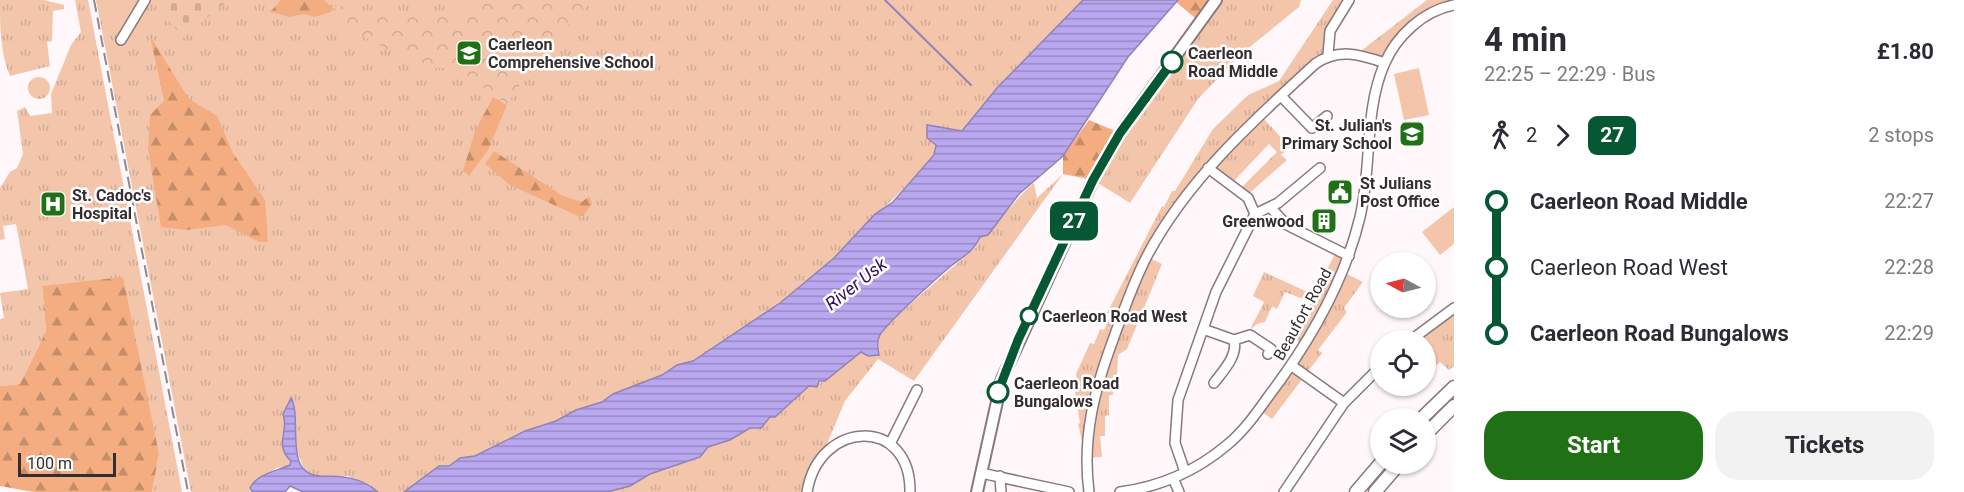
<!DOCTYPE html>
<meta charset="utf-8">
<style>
:root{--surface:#fff;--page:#f2f2f3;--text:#2b2b33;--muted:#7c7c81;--accent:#207016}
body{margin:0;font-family:Roboto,sans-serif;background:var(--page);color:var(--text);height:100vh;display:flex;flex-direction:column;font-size:22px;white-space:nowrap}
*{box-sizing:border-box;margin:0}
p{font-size:20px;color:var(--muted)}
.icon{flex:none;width:33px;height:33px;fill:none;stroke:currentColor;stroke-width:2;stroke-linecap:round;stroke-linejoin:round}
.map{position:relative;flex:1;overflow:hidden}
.sheet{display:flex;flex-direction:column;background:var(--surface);width:510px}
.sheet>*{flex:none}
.badge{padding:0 12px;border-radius:9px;font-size:21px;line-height:39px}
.needle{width:39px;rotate:277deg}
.buttons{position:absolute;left:1370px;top:252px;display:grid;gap:12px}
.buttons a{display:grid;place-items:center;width:66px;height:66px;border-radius:50%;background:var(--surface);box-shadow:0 2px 4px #0004;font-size:30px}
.scale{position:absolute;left:18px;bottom:15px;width:98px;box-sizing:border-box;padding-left:6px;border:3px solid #352d30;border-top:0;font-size:16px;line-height:21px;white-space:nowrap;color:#352d30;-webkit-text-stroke:4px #fff;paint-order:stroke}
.map>.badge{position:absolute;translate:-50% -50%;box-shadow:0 0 0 3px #fff}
.legs{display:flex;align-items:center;gap:9px;height:66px;padding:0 30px;font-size:20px}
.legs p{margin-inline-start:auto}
.headline{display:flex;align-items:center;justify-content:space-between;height:102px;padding:0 30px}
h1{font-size:33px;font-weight:700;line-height:45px}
.action{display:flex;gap:12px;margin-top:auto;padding:12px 30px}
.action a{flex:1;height:69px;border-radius:24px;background:var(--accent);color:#fff;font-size:24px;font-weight:700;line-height:69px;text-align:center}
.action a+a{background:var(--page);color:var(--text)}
ul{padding:0 30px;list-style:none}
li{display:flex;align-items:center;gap:21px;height:66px;font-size:22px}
li i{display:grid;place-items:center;width:9px;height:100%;margin:0 8px;background:currentColor}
li i::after{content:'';width:15px;height:15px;margin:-8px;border:4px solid;border-radius:50%;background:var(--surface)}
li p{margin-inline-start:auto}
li:first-child i{background:linear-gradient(#0000 50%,currentColor 0)}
li:last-child i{background:linear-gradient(currentColor 50%,#0000 0)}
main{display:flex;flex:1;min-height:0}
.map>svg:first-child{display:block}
.grass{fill:url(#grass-tufts)}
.forest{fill:url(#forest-firs)}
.cemetery{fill:url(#cemetery-stones)}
.park{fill:url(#park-crowns)}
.garden{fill:#f3c6ab}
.water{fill:url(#water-rules);stroke:#9183b6;stroke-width:1.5}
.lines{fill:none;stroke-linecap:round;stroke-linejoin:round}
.stream{stroke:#9183b6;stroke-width:2}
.minor-casing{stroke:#8a787e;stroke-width:12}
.major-casing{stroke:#8a787e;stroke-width:14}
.highway-casing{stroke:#8a787e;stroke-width:15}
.minor{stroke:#fff;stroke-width:9}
.major{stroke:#fff;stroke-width:10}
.highway{stroke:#fff;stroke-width:12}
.rail{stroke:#90888b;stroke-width:2;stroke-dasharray:12 6;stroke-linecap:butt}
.line-1-casing{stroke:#fff;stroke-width:14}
.line-1{stroke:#065834;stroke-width:9}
.stop-1-dot{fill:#fff;stroke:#065834;stroke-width:3}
.labels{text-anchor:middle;stroke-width:5;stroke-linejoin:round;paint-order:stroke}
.poi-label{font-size:16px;font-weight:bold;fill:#352d30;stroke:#fff;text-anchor:start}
.stop-label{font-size:16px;font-weight:bold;fill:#352d30;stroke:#fff;text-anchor:start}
.street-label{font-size:16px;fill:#352d30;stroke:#fff}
.water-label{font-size:18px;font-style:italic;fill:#331163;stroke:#fff}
</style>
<main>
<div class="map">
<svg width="1454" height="492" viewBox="0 0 1454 492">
<defs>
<pattern id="grass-tufts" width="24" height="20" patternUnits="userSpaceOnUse" patternTransform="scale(1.5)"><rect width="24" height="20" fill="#f3c6ab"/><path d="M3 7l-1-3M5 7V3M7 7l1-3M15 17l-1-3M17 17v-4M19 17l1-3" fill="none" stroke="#d1aa93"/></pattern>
<pattern id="forest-firs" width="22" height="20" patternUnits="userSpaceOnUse" patternTransform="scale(1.5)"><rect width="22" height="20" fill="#f4ad81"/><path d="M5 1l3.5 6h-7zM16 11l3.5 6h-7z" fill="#c68d6a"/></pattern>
<pattern id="cemetery-stones" width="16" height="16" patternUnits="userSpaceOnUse" patternTransform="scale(1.5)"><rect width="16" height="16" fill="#f3c6ab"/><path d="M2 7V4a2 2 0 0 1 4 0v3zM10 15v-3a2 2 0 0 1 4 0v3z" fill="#d1aa93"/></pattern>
<pattern id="park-crowns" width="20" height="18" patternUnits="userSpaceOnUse" patternTransform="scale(1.5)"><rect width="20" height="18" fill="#f3c6ab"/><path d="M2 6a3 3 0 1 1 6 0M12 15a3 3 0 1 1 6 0" fill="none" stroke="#d1aa93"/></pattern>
<pattern id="water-rules" width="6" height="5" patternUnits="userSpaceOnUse" patternTransform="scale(1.5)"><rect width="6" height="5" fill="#b9a8ef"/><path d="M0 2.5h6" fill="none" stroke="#9789c2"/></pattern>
</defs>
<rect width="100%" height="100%" fill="#fff7f9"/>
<path class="grass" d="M0,0H44L64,5V9L53,11L52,41L47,42L50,66L10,76C0,52 0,27 0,0Z
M75,0H88L182,492H152L159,454L42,287L46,331L20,384L0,386V319L4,318L0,293L28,289L16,224L3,226L5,239L0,240V188L10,172L17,168L23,154L17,111L25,107L30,116L52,113L51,94L71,45L81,32Z
M96,0H1083L997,88L962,131L936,128L934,155L921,171L834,258L780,303L693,361L677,365L662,375L613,394L602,402L576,410L556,421L525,431L475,456L460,458L449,466H439L404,492H378L348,476H313L304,469L296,448L290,399L282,438L291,461L290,466L276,468L250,488L253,492H191Z
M1216,0H1301L1299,7L1240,55L1198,99L1130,203L1093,180Z
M1333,0H1349L1336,19L1328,55L1261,116L1290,147L1281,155L1287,160L1246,196L1239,190L1277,152L1269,144L1231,184L1208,168L1147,257L1162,264L1127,349L1118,355L1117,375H1113V395H1109V415L1105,416V436H1100L1102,457L1086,458L1078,424L1080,423L1075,392L1079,391L1076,374L1090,343L1094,344L1100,329L1104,330L1111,315L1107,313L1162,206L1164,207L1172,191H1175L1213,129L1248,95L1279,81Z
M1427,0H1454V5L1421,20L1385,63L1357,54Z
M28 88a11 11 0 1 1 22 0a11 11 0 1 1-22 0Z
M1063,174L914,381L878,359L845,401L807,492H607L630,486L650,474L700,458L708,447L730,440L750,428H761L770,417H775L809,386L825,381L861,351L879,355V337L892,320L976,247L980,237C992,233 1018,195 1034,183L1037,198Z
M1337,250L1349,256L1343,272L1363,282L1344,308L1347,312L1318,350L1322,353L1272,419L1259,410L1304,346L1295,339L1311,302L1285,292L1277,309L1272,306L1265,322L1257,324L1250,330L1264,302L1253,296L1264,272L1314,295Z
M1454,308V366L1449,370L1440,362L1425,375V340H1411Z"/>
<path class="forest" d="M281,0H324L333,8L331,12L315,17L304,14L290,17L270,12Z
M1178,0H1216L1200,22L1176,2Z
M150,36L189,99L217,116L233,153L265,200L268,242H259L226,225L187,230L161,227L148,149L150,115L164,101Z
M493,97L507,105L488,150L469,176L463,171L475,131Z
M1089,120L1120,133L1093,180L1063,174V156Z
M494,151L563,196L582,202L589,196L592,204L583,216H578L510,185L485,164Z
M123,277L159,454L152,492H34L0,486V386L20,384L46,331L42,286Z"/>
<path class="cemetery" d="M152,0H228L183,38Z"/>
<path class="park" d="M483,0H586L590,3L544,50L507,104L456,68H423L335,22V5L393,17L433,11L449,15Z"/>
<path class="garden" d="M96,0H138L125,16L99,15Z
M1419,68L1429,115L1404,120L1394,74Z
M1454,207V244L1440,255L1422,232Z"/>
<path class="water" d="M1083,0H1178L1128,57L1063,156L1019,194L988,235L980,237C973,253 963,256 951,266C939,276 882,327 879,337C877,341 878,351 879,355L868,356L861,352L825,381H819L817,387L809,386L775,417H770L761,428H750L730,440L708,447L700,457L650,474L630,486L607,492H404L439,466H449L460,458L475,456L525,431L556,421L576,410L602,402L613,394L662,375L677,365L693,361L780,303L834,258L875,214L892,203L934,155L936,145L927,138V125L962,131L997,88Z
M291,398C303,419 282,475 321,476C342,476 361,477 378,492H303L290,486L285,492H253L250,488C256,474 277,471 290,465L291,461C273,444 290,431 283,414Z"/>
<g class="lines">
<path class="stream" d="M885,0L971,85"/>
<g class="minor-casing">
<path id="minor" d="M121,40L145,0
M1328,55L1330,31L1349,0
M1281,96L1312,128L1327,116
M1271,208L1287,225L1349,256
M1255,214L1278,203L1320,168
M1203,329L1234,340C1238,356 1223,371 1214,383
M1234,340L1250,335L1271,349L1268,354
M1411,340L1454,308
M1292,366L1344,403
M890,444L917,390
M1185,472L1175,443L1178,400L1216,292L1255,214L1248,198L1208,168
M981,473L1069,492
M1000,476L1001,492
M1173,478L1179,492
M807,492C819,419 911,416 910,492
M1089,492C1082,438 1094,391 1113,340C1123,312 1133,283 1147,256C1187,180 1253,121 1315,64C1338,48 1359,54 1385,63
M1120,492C1159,487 1196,471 1227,445C1243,432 1256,414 1268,397C1309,343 1344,284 1360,217C1372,167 1364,112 1384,65C1396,36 1423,11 1454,5
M1284,492L1344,403L1380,367"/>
</g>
<g class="major-casing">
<path id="major" d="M977,492L1002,379L1093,180L1120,133L1216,0"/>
</g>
<g class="highway-casing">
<path id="highway" d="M1422,418L1454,387
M1425,435L1454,406
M1356,492L1380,464
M1375,492L1399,464"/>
</g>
<use href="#minor" class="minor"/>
<use href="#major" class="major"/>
<use href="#highway" class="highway"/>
<path class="rail" d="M94,0L188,492"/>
</g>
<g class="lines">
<g class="line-1-casing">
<path id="line-1" d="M998,392L1018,340L1093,180L1120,133L1172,62"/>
</g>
<use href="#line-1" class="line-1"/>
</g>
<defs>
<g id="school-square" transform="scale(1.35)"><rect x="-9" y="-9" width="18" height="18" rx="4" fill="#207016" stroke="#fff"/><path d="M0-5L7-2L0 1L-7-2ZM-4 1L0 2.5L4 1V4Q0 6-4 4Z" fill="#fff"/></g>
<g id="civic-square" transform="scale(1.35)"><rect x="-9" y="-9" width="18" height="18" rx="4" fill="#207016" stroke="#fff"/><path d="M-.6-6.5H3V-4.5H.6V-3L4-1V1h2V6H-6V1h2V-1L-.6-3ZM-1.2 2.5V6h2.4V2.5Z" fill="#fff"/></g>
<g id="hospital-square" transform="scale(1.35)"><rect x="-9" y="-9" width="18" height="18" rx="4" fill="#207016" stroke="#fff"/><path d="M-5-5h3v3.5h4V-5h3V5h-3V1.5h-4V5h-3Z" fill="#fff"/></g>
<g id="building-square" transform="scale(1.35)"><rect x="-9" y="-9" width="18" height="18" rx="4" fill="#207016" stroke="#fff"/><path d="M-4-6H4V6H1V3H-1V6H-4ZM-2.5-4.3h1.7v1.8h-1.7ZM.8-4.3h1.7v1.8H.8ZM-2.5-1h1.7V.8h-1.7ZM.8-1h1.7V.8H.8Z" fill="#fff"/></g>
</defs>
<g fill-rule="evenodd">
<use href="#school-square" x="469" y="53"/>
<use href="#school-square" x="1412" y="134"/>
<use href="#civic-square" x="1340" y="192"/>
<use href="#hospital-square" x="53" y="204"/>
<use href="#building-square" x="1324" y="221"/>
</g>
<g class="stop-1-dot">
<circle cx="1172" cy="62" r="10"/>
<circle cx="1029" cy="316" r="8"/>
<circle cx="998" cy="392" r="10"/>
</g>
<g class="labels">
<g class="poi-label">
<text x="488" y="50">Caerleon<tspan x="488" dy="18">Comprehensive School</tspan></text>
<text x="1392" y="131" text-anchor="end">St. Julian's<tspan x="1392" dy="18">Primary School</tspan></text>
<text x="1360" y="189">St Julians<tspan x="1360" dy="18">Post Office</tspan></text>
<text x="72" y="201">St. Cadoc's<tspan x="72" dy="18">Hospital</tspan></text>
<text x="1304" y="227" text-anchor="end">Greenwood</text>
</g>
<g class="stop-label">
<text x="1188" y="59">Caerleon<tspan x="1188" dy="18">Road Middle</tspan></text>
<text x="1042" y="322">Caerleon Road West</text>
<text x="1014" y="389">Caerleon Road<tspan x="1014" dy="18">Bungalows</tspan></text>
</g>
<g class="street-label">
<text transform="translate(1302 314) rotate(-61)" y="6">Beaufort Road</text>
</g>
<g class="water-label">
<text transform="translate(856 284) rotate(-38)" y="6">River Usk</text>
</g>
</g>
</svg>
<div class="buttons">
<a><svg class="needle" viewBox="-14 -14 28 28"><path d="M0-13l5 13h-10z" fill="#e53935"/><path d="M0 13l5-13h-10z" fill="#7c7c81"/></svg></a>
<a><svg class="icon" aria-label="locate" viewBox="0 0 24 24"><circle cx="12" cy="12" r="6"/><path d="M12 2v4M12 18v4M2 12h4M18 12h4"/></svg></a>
<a><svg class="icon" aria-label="layers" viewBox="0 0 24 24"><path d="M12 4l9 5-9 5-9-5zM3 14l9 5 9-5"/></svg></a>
</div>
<div class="scale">100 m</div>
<b class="badge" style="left:1074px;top:221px;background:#065834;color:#fff">27</b>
</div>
<section class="sheet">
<div class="headline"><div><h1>4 min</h1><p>22:25 – 22:29 · Bus</p></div><b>£1.80</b></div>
<div class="legs"><svg class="icon" aria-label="walk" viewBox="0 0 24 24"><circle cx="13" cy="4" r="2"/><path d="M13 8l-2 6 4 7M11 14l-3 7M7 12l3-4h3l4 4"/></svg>2<svg class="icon" aria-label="forward" viewBox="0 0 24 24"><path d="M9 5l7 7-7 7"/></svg><b class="badge" style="background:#065834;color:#fff">27</b><p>2 stops</p></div>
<ul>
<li><i style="color:#065834"></i><b>Caerleon Road Middle</b><p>22:27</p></li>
<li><i style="color:#065834"></i><span>Caerleon Road West</span><p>22:28</p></li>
<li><i style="color:#065834"></i><b>Caerleon Road Bungalows</b><p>22:29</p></li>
</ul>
<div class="action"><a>Start</a><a>Tickets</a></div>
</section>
</main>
